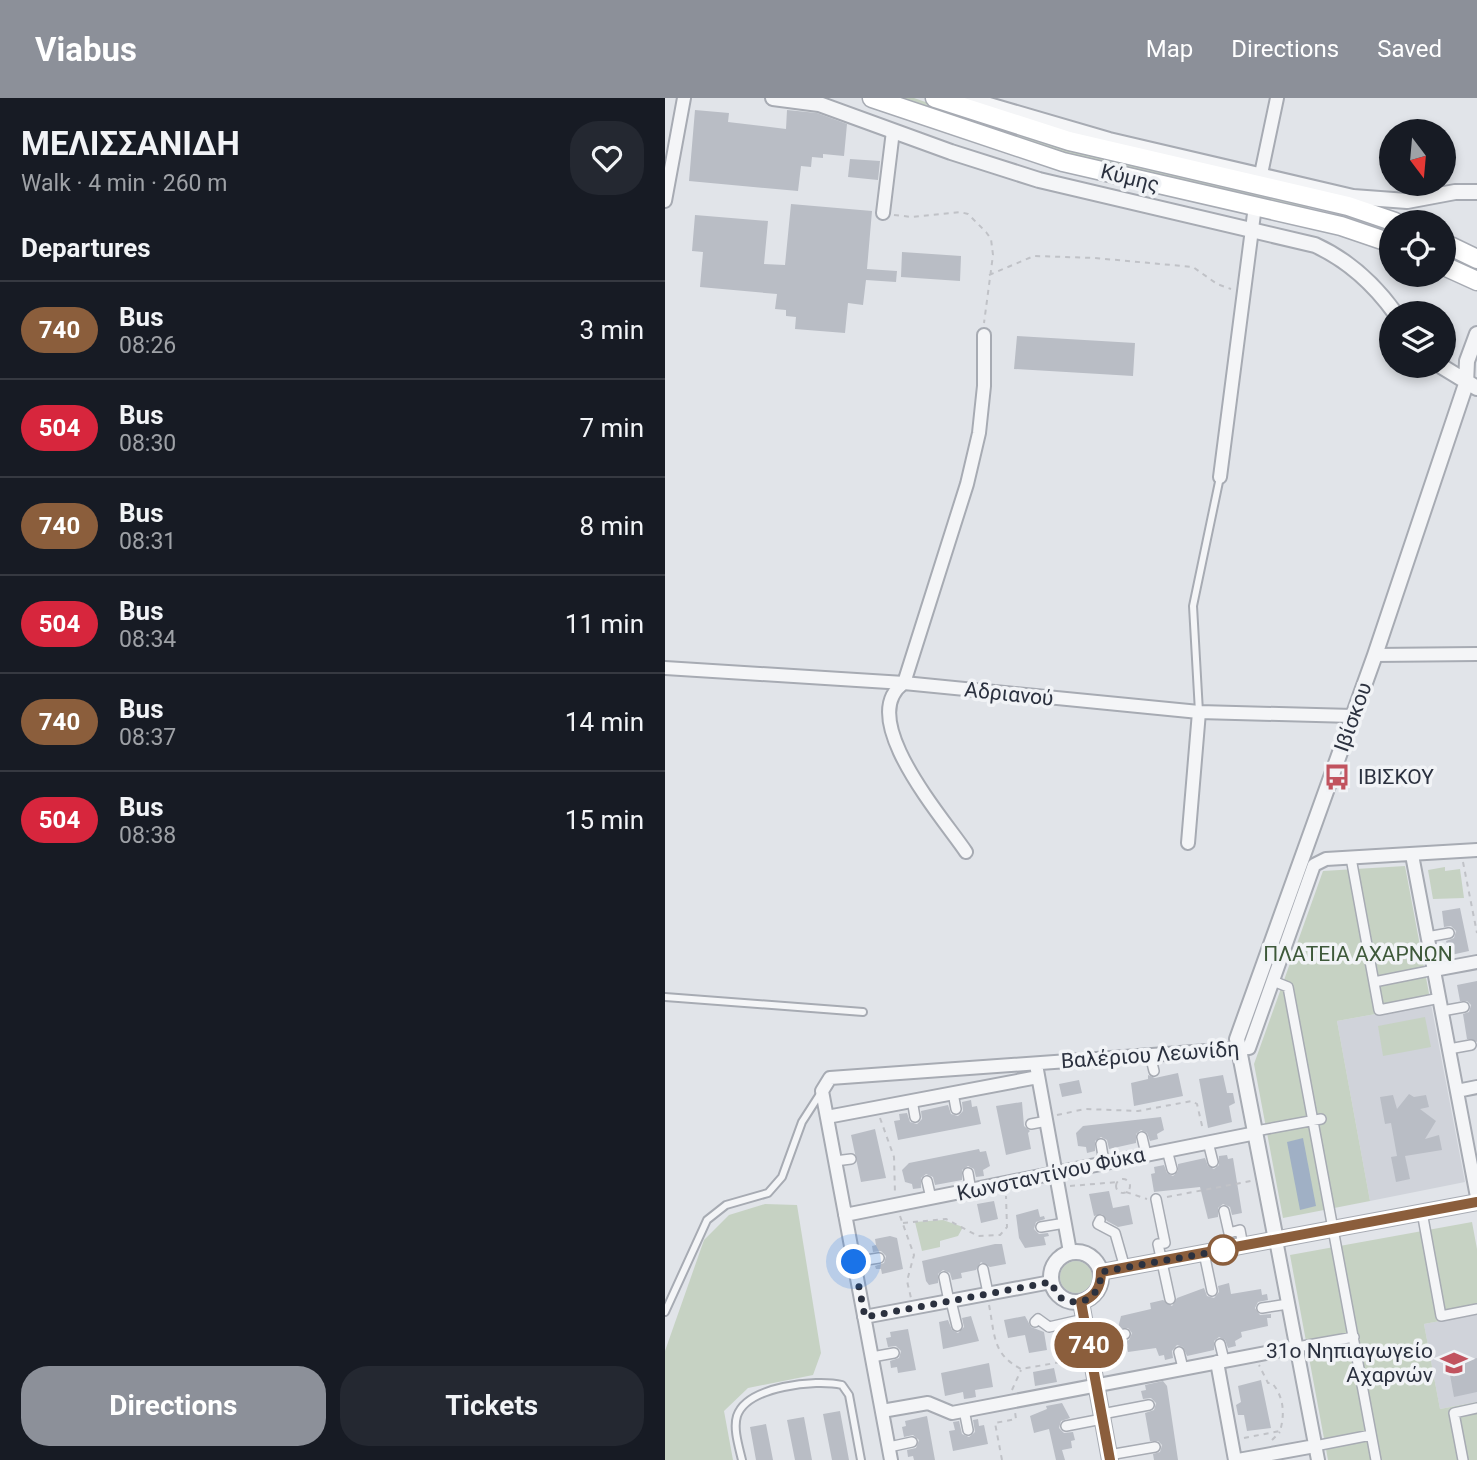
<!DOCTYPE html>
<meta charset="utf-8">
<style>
:root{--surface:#171b24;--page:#242831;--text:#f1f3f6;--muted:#9ea1a6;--line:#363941;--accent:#8c9099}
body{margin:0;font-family:Roboto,sans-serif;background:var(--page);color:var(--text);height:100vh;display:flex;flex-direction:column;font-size:26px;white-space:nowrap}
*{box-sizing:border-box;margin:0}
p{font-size:23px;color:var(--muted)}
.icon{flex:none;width:38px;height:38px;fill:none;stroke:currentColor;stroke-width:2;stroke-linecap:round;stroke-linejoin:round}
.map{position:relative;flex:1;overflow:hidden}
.drawer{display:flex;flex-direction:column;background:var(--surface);width:665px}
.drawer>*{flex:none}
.badge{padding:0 14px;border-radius:23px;font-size:24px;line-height:46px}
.needle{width:46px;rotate:164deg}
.buttons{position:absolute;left:714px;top:21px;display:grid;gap:14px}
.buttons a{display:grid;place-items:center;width:77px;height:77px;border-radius:50%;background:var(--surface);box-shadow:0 4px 10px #0003;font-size:35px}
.you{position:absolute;width:35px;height:35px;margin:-18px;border:5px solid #fff;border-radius:50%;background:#1a73e8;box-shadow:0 0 0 10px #1a73e833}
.map>.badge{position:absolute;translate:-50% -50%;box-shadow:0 0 0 4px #fff}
h2{padding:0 21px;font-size:26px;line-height:63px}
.round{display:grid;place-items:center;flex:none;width:74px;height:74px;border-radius:28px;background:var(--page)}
.headline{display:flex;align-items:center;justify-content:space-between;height:119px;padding:0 21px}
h1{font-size:33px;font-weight:700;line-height:52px}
.action{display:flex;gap:14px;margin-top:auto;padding:14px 21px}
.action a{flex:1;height:80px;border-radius:28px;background:var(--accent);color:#fff;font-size:28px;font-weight:700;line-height:80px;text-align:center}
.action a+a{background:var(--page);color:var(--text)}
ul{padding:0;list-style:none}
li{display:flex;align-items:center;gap:21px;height:98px;padding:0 21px;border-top:2px solid var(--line)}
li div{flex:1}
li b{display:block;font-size:26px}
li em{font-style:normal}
li .badge{min-width:77px;font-weight:700;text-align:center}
header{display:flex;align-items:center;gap:42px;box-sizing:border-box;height:98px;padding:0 35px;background:var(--accent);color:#fff}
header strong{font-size:33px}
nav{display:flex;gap:38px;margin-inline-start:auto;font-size:24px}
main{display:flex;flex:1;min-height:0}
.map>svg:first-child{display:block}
.built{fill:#d0d3da}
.green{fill:#c6d2c3}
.water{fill:#a0b0c5}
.building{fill:#b9bdc5}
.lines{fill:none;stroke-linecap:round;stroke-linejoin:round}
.service-casing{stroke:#a7abb3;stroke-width:10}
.pedestrian-casing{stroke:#a7abb3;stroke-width:12}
.minor-casing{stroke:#a7abb3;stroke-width:16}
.tertiary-casing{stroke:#a7abb3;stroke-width:18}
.secondary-casing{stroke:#a7abb3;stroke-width:21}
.path{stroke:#c0c2c7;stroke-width:2;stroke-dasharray:5 5;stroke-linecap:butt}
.service{stroke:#f4f5f7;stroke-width:6}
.pedestrian{stroke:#f4f5f7;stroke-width:9}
.minor{stroke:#f4f5f7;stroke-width:12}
.tertiary{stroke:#f4f5f7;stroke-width:14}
.secondary{stroke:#fff;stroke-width:18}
.line-casing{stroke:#fff;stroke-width:16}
.line{stroke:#8b5e3c;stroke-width:10}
.walk{stroke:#2b313f;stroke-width:7;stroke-dasharray:0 12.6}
.stop-dot{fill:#fff;stroke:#8b5e3c;stroke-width:3.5}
.labels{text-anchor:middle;stroke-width:7;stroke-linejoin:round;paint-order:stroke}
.street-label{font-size:21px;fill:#2b313f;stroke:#f1f3f6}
.poi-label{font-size:21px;fill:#2b313f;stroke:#f1f3f6;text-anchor:start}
.park-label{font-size:21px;fill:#3e593a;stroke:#f1f3f6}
</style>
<header>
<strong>Viabus</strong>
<nav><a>Map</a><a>Directions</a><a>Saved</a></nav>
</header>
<main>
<section class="drawer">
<div class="headline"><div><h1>ΜΕΛΙΣΣΑΝΙΔΗ</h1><p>Walk · 4 min · 260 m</p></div><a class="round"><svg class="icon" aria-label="heart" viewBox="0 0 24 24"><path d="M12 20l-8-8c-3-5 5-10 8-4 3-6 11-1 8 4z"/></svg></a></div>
<h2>Departures</h2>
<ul>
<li><span class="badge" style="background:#8b5e3c;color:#fff">740</span><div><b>Bus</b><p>08:26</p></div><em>3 min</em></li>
<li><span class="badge" style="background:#d7263d;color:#fff">504</span><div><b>Bus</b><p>08:30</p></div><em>7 min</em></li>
<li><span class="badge" style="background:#8b5e3c;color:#fff">740</span><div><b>Bus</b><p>08:31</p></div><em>8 min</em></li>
<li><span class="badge" style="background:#d7263d;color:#fff">504</span><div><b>Bus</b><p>08:34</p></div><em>11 min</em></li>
<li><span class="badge" style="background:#8b5e3c;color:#fff">740</span><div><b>Bus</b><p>08:37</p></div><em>14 min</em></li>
<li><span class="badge" style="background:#d7263d;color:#fff">504</span><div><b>Bus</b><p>08:38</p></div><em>15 min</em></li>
</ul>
<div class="action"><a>Directions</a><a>Tickets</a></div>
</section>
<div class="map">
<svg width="812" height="1362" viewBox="0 0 812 1362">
<rect width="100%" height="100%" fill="#e1e4e9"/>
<path class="built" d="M766,906L800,1084L705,1103L672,923Z
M812,1216V1304L775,1311L759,1226Z"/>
<path class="green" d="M229,0H249L327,27L644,105L642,113L401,58Z
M740,768L766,906L672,923L705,1103L618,1120L589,966L658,773Z
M780,769V773L795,771L799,800L768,801L763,772Z
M760,919L766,949L718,958L713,928Z
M100,1106L132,1107L156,1255L148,1277L83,1290L59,1313L68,1362H0V1253L39,1142L64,1117Z
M278,1122L298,1129L293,1138L275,1143V1149L257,1153L250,1124Z
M807,1124L812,1151V1216L759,1226L775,1311L812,1304V1362H663L625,1157Z
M395 1179a16 16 0 1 1 32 0a16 16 0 1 1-32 0Z"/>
<path class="water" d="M638,1040L651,1108L635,1112L622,1044Z"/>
<path class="building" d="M30,12L64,15L63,24L121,31L122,12L152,15L182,26L179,58L158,56V60L147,59L146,69L136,68L133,93L24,83Z
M185,61L215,63L213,82L183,79Z
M126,106L207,113L202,171L232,173L231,184L201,182L198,207L183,205L180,235L130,231L131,219L121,218V212L110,211L112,196L35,189L38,154L27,153L30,117L103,123L99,166L120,167Z
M237,154L296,158L295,183L236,179Z
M352,238L470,245L468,278L349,271Z
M795,810L804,853L786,857L781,843L789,840L791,833L786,828L779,829L777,813Z
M812,883V944L802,941L798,916L804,914L806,907L802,903H795L792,887Z
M513,975L518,998L469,1008L466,985L483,981V977L490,980Z
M558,977L562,995H568L570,1005L564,1008L567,1024L543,1030L534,981Z
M414,982L417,995L397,999L394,986Z
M744,996L749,999L761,997L764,1009L755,1011L771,1023L760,1041L774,1037L777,1052L740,1058L745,1081L731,1084L726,1059L732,1058L726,1025L720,1026L715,999L728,997L732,1011Z
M306,1002L307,1009L312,1008L316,1026L233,1042L229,1023L235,1022L234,1016L242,1015L245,1024L252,1026L257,1021L256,1013L283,1007L286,1016L293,1018L298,1013L297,1004Z
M357,1004L359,1028L365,1033L363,1035L366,1051L341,1057L331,1008Z
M496,1019L499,1032L492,1036L493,1041L485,1043L482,1035L476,1032L471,1036V1045L444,1051L442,1042L436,1039L430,1043V1053L422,1055L421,1049L413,1048L411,1035L418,1028Z
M210,1031L221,1080L196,1084L186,1037Z
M314,1051L315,1054L321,1053L325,1068L318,1072L319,1078L311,1079L309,1071L303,1068L297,1072V1082L270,1087L268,1079L261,1076L256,1080V1090L248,1091L247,1086L240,1084L237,1072L244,1065Z
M562,1057L563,1061L568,1060L577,1115L567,1117L565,1109L558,1106L553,1110V1119L543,1121L535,1089L489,1094L486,1076L490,1075L489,1069L499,1067L502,1075L508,1078L513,1073V1066L540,1060L543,1068L549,1071L554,1067V1058Z
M444,1093L448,1110L464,1107L468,1126L453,1129L442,1123L437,1116L429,1118L424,1096Z
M329,1103L333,1121L316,1125L312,1106Z
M373,1111L375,1119L379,1118L380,1121L371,1124L369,1131L374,1136L383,1135L384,1138L379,1139L381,1147L360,1150L354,1140L351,1117Z
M225,1138L232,1140L238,1171L217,1176L216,1171H211L210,1168L219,1165L221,1158L216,1153L208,1154L207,1148L211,1147L210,1141Z
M330,1146H337L341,1166L325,1169L316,1164L311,1172L296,1175L297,1180L287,1182L285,1175L278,1172L273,1176V1185L264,1187L261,1183L257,1163Z
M564,1185L566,1196L596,1191L597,1197L602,1196L603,1202L593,1204L590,1210L595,1217L606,1216V1220H602L603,1228L576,1234L577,1239L570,1243L571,1248L563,1250L560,1242L554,1239L549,1243V1252L522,1258L518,1249L512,1247L507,1253L508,1260L500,1262L499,1257L494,1258L491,1250L463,1254L462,1247L457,1248L456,1244L464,1242L467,1235L463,1230H453L456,1218L486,1211L485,1205L498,1202L507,1208L512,1200L539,1190L542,1198L549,1200L554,1194L553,1188Z
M306,1218L314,1243L278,1251L274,1224L283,1222L287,1232L293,1235L299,1229L297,1220Z
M360,1218L366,1229L379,1234L382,1252L364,1255L360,1237L343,1240L339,1222Z
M243,1231L251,1272L233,1275L232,1269L226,1270L225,1263L234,1260L236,1253L231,1248L223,1249L221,1240L226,1239L225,1234Z
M812,1260V1294L789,1299L783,1266Z
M324,1265L328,1289L310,1292L311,1299L306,1300L299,1301L298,1294L280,1298L276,1275Z
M389,1270L392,1284L370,1288L368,1274Z
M596,1282L606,1330L582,1333L579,1317H573L571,1307L576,1304L573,1288Z
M498,1283L502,1288L513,1362H489L488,1356L495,1354L497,1347L493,1343H485L480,1315L489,1312L491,1305L486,1300L478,1301L476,1293L481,1292L480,1287Z
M397,1305L405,1320L396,1323L394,1330L399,1335L408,1334L410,1342L406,1343L407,1350L397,1352L400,1362H391L384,1331L369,1335L365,1318L382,1311L381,1308Z
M175,1313L184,1362H167L158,1316Z
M262,1318L270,1362H249L248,1358L243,1359L242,1352L251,1350L254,1342L248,1337L239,1339L237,1329L241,1328L240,1323Z
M139,1319L147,1362H130L122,1322Z
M313,1321L314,1328L319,1327L323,1346L288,1353L284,1333L290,1332L288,1324L294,1323L297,1336L304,1339L310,1334L308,1322Z
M101,1326L108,1362H91L85,1329Z"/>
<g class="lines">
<g class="service-casing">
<path id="service" d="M534,614L528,508L555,379
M0,899L198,914
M0,1214L42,1122L61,1107L103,1095L117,1079L137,1024L155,996
M77,1362C74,1349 68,1331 72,1318C82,1288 151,1281 177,1287L184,1297L196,1362"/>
</g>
<g class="pedestrian-casing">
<path id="pedestrian" d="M686,760L714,912L775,900
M762,839L784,835
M608,883L623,889L711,1362
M709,884L769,872
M777,913L799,909
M784,951L806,947
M485,957L489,973
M288,995L291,1011
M247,1002L250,1019
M366,1026L382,1023
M591,1033L656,1021
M477,1039L481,1056
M543,1044L548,1064
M436,1046L439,1064
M502,1052L507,1071
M170,1063L186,1061
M303,1075L306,1093
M262,1083L266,1100
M491,1101L500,1145L493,1146L505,1201
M559,1113L564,1135L575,1132L578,1148
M757,1114L776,1218L812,1211
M435,1122L433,1126L450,1135L460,1170
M376,1129L400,1125
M539,1155L547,1193
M189,1164L214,1160
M318,1171L323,1195
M279,1179L284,1203
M286,1203L292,1228
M597,1210L623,1206
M370,1224L373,1221L384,1229L419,1221
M423,1243L460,1236
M555,1246L559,1262
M632,1249L689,1239
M514,1254L518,1270
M207,1259L229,1255
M299,1312L303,1332
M437,1316L484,1307
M401,1328L437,1321
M650,1348L706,1337
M224,1349L247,1344
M444,1357L490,1349
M798,1362L789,1315L812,1310"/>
</g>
<g class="minor-casing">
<path id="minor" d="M596,76L612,0
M0,103L19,0
M218,115L228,33
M555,379L590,108
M710,557L812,556
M0,570L239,585L534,614L688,618
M523,745L534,614
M301,754C279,721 189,619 239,585L302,386L314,335L319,288V237
M747,757L812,1099
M769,872L812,864
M372,972L405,1154
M792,993L812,989
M162,1019L373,979
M180,1117L591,1035
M611,1142L653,1362
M199,1219L386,1184
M552,1264L570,1362
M217,1313L263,1305L287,1315L632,1249
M226,1362L157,993L165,980L584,950L649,767L661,761L812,752
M573,1362L650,1348"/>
</g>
<g class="tertiary-casing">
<path id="tertiary" d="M108,0L154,6L286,54L374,82L650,147C683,162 709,186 730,215
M300,0L444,42L688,99L742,103L790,94H812
M776,268L812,290
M611,1142L572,941L710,557L801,286L802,263L812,236
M386 1179a25 25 0 1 1 50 0a25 25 0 1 1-50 0Z
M436,1174L812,1104
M416,1204L445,1362"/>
</g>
<g class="secondary-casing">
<path id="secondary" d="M207,0L398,64L676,128L726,145
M270,0L404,43L683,108L730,124
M779,145L812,161
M779,168L812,183"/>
</g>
<path class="path" d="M229,117L247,119L295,114L303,116L321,134L326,141L328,157L319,225
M324,177L369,158L430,160L528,169L552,186L566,191
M798,764L812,835
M392,1017L420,1011L473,1013L527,1003L532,1006L538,1032
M215,1020L229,1059L230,1096
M451 1088a7 7 0 1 1 14 0a7 7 0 1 1-14 0Z
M405,1088L453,1084
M461,1094L482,1101
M502,1099L586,1083
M235,1118L249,1157L242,1183L246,1200
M238,1125L281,1121L313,1138L335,1137L342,1129L341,1098
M324,1207C330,1237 327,1256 356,1271L413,1261
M347,1292L356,1272
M579,1340L615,1333C620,1316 619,1299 607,1285H603L594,1267
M607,1342L615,1334
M337,1362L330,1325L351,1321L350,1314"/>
<use href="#service" class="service"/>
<use href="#pedestrian" class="pedestrian"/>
<use href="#minor" class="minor"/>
<use href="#tertiary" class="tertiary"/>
<use href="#secondary" class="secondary"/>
</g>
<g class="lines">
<g class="line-casing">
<path id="line" d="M445,1362L416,1204C430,1199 436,1190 436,1174L812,1104"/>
</g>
<use href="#line" class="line"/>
<path class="walk" d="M189,1164L200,1219L386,1184L393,1198C414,1212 436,1200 436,1174L558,1152"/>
</g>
<defs>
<g id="bus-bare" transform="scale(2.1)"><path d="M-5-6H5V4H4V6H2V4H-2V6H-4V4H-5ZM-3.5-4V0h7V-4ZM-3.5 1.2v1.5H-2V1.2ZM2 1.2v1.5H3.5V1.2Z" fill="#c1535f" stroke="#f1f3f6" stroke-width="2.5" paint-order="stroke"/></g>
<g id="school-bare" transform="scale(2.1)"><path d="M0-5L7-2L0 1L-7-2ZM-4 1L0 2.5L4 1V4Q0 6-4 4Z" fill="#c1535f" stroke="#f1f3f6" stroke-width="2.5" paint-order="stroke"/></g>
</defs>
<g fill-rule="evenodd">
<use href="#bus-bare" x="672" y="679"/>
<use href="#school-bare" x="789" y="1265"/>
</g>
<circle class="stop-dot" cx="558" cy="1152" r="14"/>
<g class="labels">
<g class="street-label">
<text transform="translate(465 80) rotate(14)" y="7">Κύμης</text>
<text transform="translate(344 596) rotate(6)" y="7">Αδριανού</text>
<text transform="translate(688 619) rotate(-70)" y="7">Ιβίσκου</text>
<text transform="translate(485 957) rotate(-4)" y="7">Βαλέριου Λεωνίδη</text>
<text transform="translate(386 1076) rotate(-12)" y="7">Κωνσταντίνου Φύκα</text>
</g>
<g class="poi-label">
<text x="693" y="686">ΙΒΙΣΚΟΥ</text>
<text x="768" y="1260" text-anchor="end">31ο Νηπιαγωγείο<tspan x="768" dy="24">Αχαρνών</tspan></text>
</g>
<g class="park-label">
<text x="693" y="863">ΠΛΑΤΕΙΑ ΑΧΑΡΝΩΝ</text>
</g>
</g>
</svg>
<div class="buttons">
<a><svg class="needle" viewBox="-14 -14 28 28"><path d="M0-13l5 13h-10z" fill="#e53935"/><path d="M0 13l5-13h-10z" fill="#9ea1a6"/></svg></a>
<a><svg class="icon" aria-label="locate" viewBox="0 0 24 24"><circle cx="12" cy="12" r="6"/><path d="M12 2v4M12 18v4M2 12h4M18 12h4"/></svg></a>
<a><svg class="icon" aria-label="layers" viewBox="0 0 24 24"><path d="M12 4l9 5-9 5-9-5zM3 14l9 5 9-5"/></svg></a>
</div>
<div class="you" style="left:189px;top:1164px"></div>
<b class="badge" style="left:424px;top:1247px;background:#8b5e3c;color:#fff">740</b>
</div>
</main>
